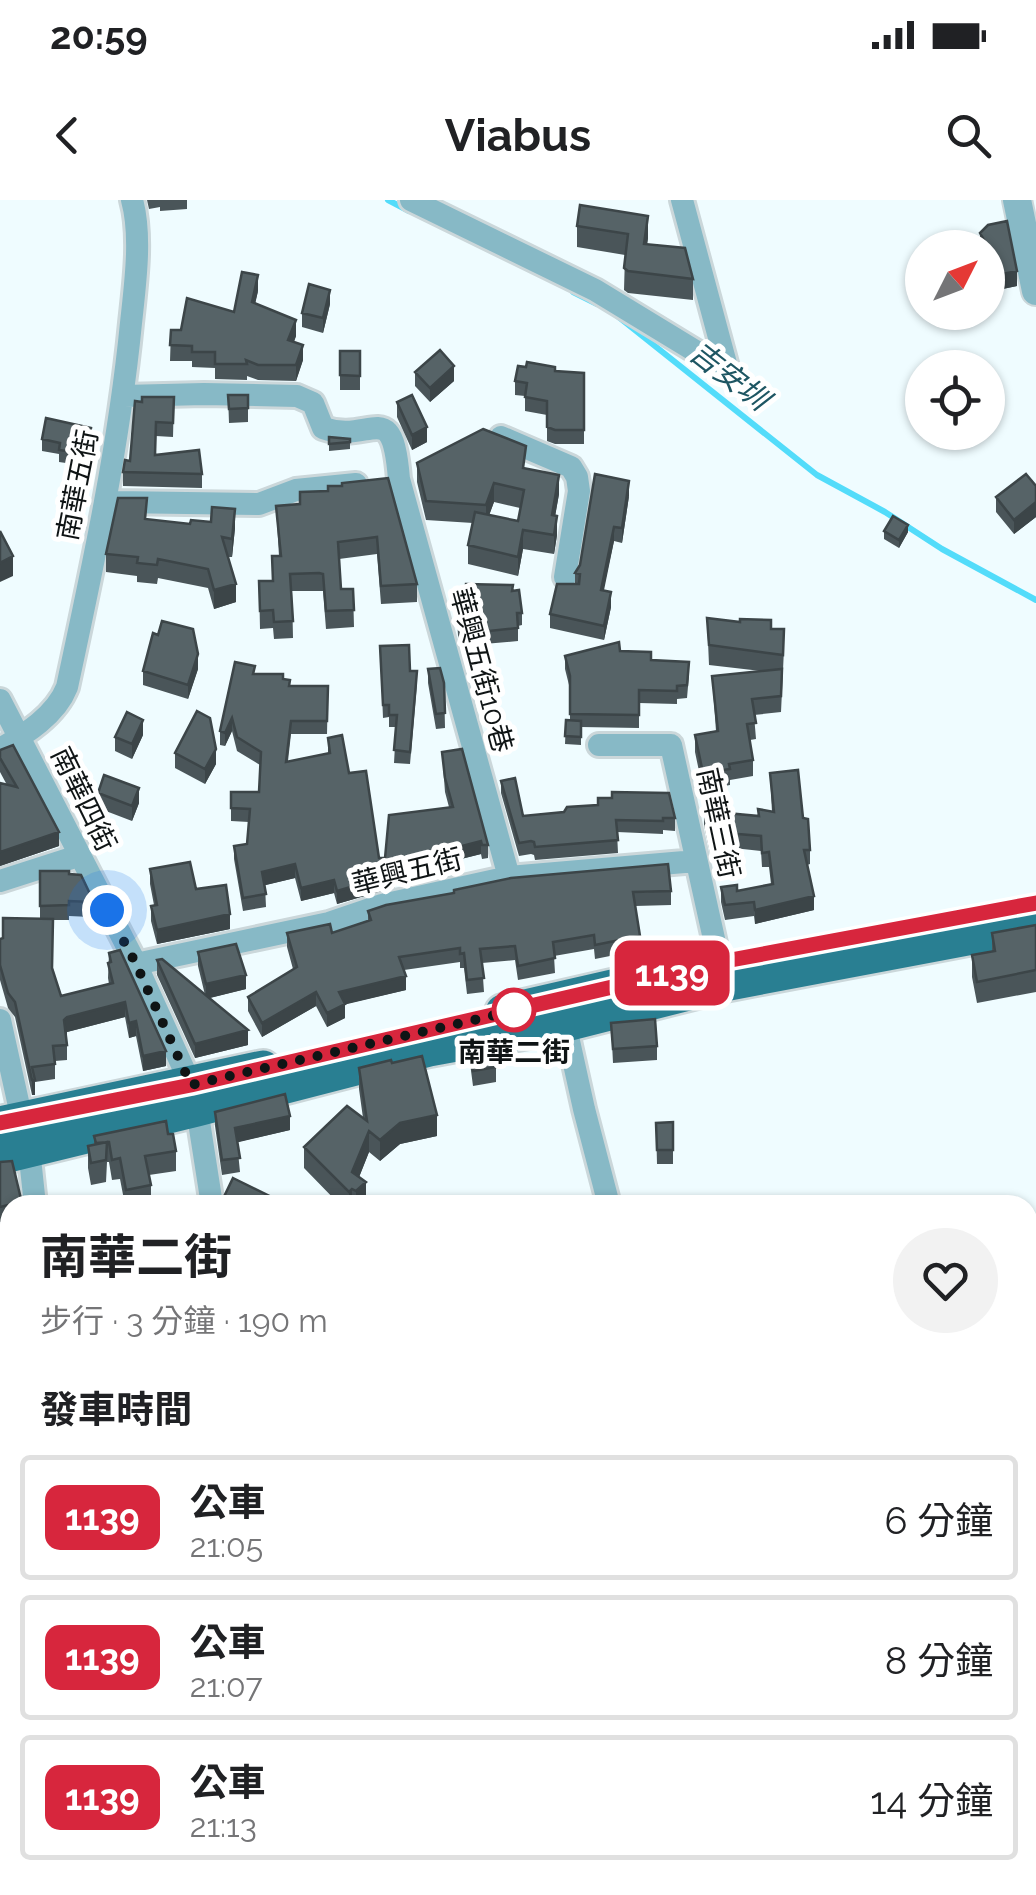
<!DOCTYPE html>
<html lang="zh-TW">
<meta charset="utf-8">
<style>
:root{--surface:#fff;--page:#f2f2f2;--text:#202124;--muted:#757577;--line:#e0e0e0}
body{margin:0;font-family:Raleway,"Noto Sans TC",sans-serif;background:var(--page);color:var(--text);height:100vh;display:flex;flex-direction:column;font-size:38px;white-space:nowrap}
*{box-sizing:border-box;margin:0}
p{font-size:32px;color:var(--muted)}
.icon{flex:none;width:55px;height:55px;fill:none;stroke:currentColor;stroke-width:2;stroke-linecap:round;stroke-linejoin:round}
.map{position:relative;flex:1;overflow:hidden}
.panel{position:absolute;left:0px;top:995px;width:1038px;height:700px;display:flex;flex-direction:column;background:var(--surface);border-radius:30px 30px 0 0;box-shadow:0 2px 8px #0004}
.panel>*{flex:none}
.badge{padding:0 20px;border-radius:15px;font-size:35px;line-height:65px}
.needle{width:65px;rotate:48deg}
.tools{position:absolute;left:905px;top:30px;display:grid;gap:20px}
.tools a{display:grid;place-items:center;width:100px;height:100px;border-radius:50%;background:var(--surface);box-shadow:0 2px 8px #0004;font-size:50px}
.you{position:absolute;width:50px;height:50px;margin:-25px;border:8px solid #fff;border-radius:50%;background:#1a73e8;box-shadow:0 0 0 15px #1a73e833}
.map>.badge{position:absolute;translate:-50% -50%;box-shadow:0 0 0 5px #fff}
h2{padding:0 40px;font-size:38px;line-height:90px}
.round{display:grid;place-items:center;flex:none;width:105px;height:105px;border-radius:52px;background:var(--page)}
.summary{display:flex;align-items:center;justify-content:space-between;height:170px;padding:0 40px}
h1{font-size:48px;font-weight:700;line-height:75px}
ul{padding:0;list-style:none}
li{display:flex;align-items:center;gap:30px;height:125px;margin:0 20px 15px;padding:0 20px;border:5px solid var(--line);border-radius:10px}
li div{flex:1}
li b{display:block;font-size:38px}
li em{font-style:normal}
li .badge{min-width:110px;font-weight:700;text-align:center}
.status{display:flex;justify-content:space-between;align-items:center;height:70px;padding:0 50px;background:var(--surface);direction:ltr}
.status svg{height:28px;fill:currentColor}
header{display:flex;justify-content:space-between;align-items:center;height:130px;padding:0 40px;background:var(--surface);font-size:45px;font-weight:700}
.map>svg:first-child{display:block}
.lines{fill:none;stroke-linecap:round;stroke-linejoin:round}
.stream{stroke:#53dcfa;stroke-width:6}
.minor-casing{stroke:#cbd7da;stroke-width:28}
.tertiary-casing{stroke:#cbd7da;stroke-width:32}
.primary-casing{stroke:#cbd7da;stroke-width:40}
.minor{stroke:#87b9c6;stroke-width:22}
.tertiary{stroke:#87b9c6;stroke-width:28}
.primary{stroke:#297f92;stroke-width:35}
.wall{fill:#4a5559;fill-rule:evenodd}
.shaded-wall{fill:#3c4548}
.building{fill:#566367;stroke:#3c4548;stroke-width:2.5}
.line-casing{stroke:#fff;stroke-width:22}
.line{stroke:#d7263d;stroke-width:15}
.walk{stroke:#0f1415;stroke-width:10;stroke-dasharray:0 18}
.stop-dot{fill:#fff;stroke:#d7263d;stroke-width:5}
.labels{text-anchor:middle;stroke-width:10;stroke-linejoin:round;paint-order:stroke}
.street-label{font-size:28px;fill:#0f1415;stroke:#fff}
.stop-label{font-size:28px;font-weight:bold;fill:#0f1415;stroke:#fff}
.water-label{font-size:30px;font-style:italic;fill:#1e5663;stroke:#fff}
</style>
<div class="status"><b>20:59</b><svg viewBox="0 0 49 12"><path d="M0 12V9h3v3zM5 12V6h3v6zM10 12V3h3v9zM15 12V0h3v12zM26 1h20v11H26zM47 4h2v5h-2z"/></svg></div>
<header><svg class="icon" aria-label="back" viewBox="0 0 24 24"><path d="M15 5l-7 7 7 7"/></svg>Viabus<svg class="icon" aria-label="search" viewBox="0 0 24 24"><circle cx="10" cy="10" r="6"/><path d="M15 15l6 6"/></svg></header>
<div class="map">
<svg width="1036" height="1695" viewBox="0 0 1036 1695">
<rect width="100%" height="100%" fill="#effcff"/>
<g class="lines">
<path class="stream" d="M388,0L409,11
M573,92L597,104
M616,115L817,275L885,312L942,349L1036,400"/>
<g class="minor-casing">
<path id="minor" d="M411,0L595,90L728,171L682,0
M124,196L204,194L297,196L313,203L323,228C372,245 392,194 399,279L509,677
M501,237L571,267L577,277L579,291L565,377
M116,302L259,304L296,290L356,284
M0,500L136,764L191,885L197,909L212,1005
M599,545H671L724,784
M0,549C26,534 56,515 67,487C93,366 119,246 131,123C135,85 142,36 132,0
M0,681L78,656
M136,764L329,723L382,705L509,677L696,661
M563,814L584,909L609,1005
M0,820L19,906L32,916L29,949L35,1005
M1028,1532L1036,1531
M571,1685L577,1695"/>
</g>
<g class="tertiary-casing">
<path id="tertiary" d="M1017,0L1036,91"/>
</g>
<g class="primary-casing">
<path id="primary" d="M503,812L647,779
M0,924L263,868
M0,957L197,909L429,849L566,824L724,784L1036,725"/>
</g>
<use href="#minor" class="minor"/>
<use href="#tertiary" class="tertiary"/>
<use href="#primary" class="primary"/>
</g>
<path class="wall" d="M147,0H187V9L160,11V7L149,9Z
M577,26L648,38L647,44L693,79V100L628,93L624,90L625,55L577,47Z
M980,33L1017,86L988,92V48H980Z
M258,91L255,103L296,136L294,142L303,160L296,181L258,180L247,176V180L215,179V168L192,167V161H170L171,130H181L234,112Z
M330,104L323,133L302,127V113Z
M340,151H360V190H340Z
M555,171L584,173V244H555L547,241V215L525,211V196L515,195V181Z
M415,172L454,181L430,202L415,186Z
M228,195H248V222L229,223Z
M174,197L173,237L156,236L155,255L202,274V288L123,286V272L130,261L142,202Z
M397,202L427,242L412,250L397,217Z
M329,237L350,239V249L329,251Z
M42,239L91,240L87,266L59,262V254L42,251Z
M417,263L526,269L559,294L555,316L557,335L554,354L523,349L518,376L468,364V345L473,323L426,320L417,282ZM494,302L520,308L518,321L489,315Z
M342,286L417,384V402L381,404L377,354L339,359L341,389H353L354,427L326,429L323,391H292L293,438L274,439L273,428L260,429L259,381H272L279,356L276,306L300,304Z
M1036,286V317L1014,334L996,312V297Z
M629,296L622,343L614,341L603,391L611,407L604,440L550,428V414L575,384V373Z
M146,320L235,328L232,357H228L236,402L214,409L208,388L158,378L157,384L137,382V376L106,372V354Z
M884,331L908,332L899,348L884,339Z
M513,391L522,413V425L518,426V441L461,446L458,435L457,419H463Z
M707,418L771,429L784,449L781,512L754,515L756,539L750,540L753,560V576L730,580V585L703,590L695,552V535L716,531L712,476L761,471L709,465Z
M380,446L410,471L417,484L410,564L394,563L396,527H389V517L383,518Z
M620,451L651,460L689,475L687,498L677,499V504L639,503V528L581,527V545L565,544L566,520H570V489L565,469V456Z
M198,469L188,499L143,485V471Z
M428,469L444,483L445,528L436,529L428,483Z
M255,474L283,479L289,486H328L327,534H291L288,561L328,553V538L349,573L379,658H385L449,607L445,592L442,552L488,645V658L482,659L481,654L445,663V674L395,685V687L337,704L334,693L301,701L295,678L265,685L266,707L243,711L234,659V646L247,644L249,622L231,621V592H259L260,565L237,551L232,531L225,546L220,545V531Z
M143,535L132,559L115,551V537Z
M0,550L59,646L0,666V583L7,585L0,572Z
M175,553L216,564L205,584L175,568Z
M770,573L803,618L810,650V664L807,665L814,710L755,724L754,716L725,720L721,702V687L737,691L771,684L769,667H762L761,651L715,646V654L710,653L704,625V611L758,616L772,612Z
M501,581L523,616L675,618V631L663,630V634L617,632L618,653L535,660L534,655L531,654L519,656L501,593Z
M98,593L139,603L132,621L98,608Z
M150,669L196,689L230,729L157,744L151,721V706L154,705L150,684Z
M40,671L69,674L91,696V717L69,716V720H53V769L61,796L109,784L108,778L109,753L166,866L143,871L136,836L129,838L125,817L67,832V860L55,861V879L35,882V895H32L15,817L8,808L0,780V739L40,718Z
M671,691V705L635,706L640,736V750L595,759L594,749L554,756L555,773L518,780L515,760L482,763L484,792L467,794L464,768H460V762L404,770L406,790L345,804V818L327,827L316,806L262,837L248,811V797L293,769L287,747V733H332L368,721V711L386,705Z
M1036,725V792L977,803L972,777V755L992,751V733Z
M198,752L246,789L209,798L248,845L195,858L157,775V760L205,795L198,766Z
M611,823L657,846V860L613,863Z
M470,849L496,867V882L473,886L470,863Z
M392,863L437,936L400,944L380,961L369,952L359,977L366,1003L363,1005H340L304,968V947L363,918L359,889V868Z
M215,912L290,930L237,942L240,972L222,975L215,926Z
M673,922V964H657L656,923Z
M168,934L176,951V971L149,975L151,985V1005H125L120,979L112,980L109,962H107L106,982L91,985L88,968V946L94,945V936Z
M0,962L10,1005V1020L0,1022Z
M0,1142L6,1145V1160L0,1161Z
M2,1173L10,1174V1210H4Z
M8,1251L7,1287L0,1279V1258Z"/>
<path class="shaded-wall" d="M648,16V38L644,65V44Z
M1017,71V86L988,92V77Z
M258,75V91L252,118V102Z
M330,90V104L323,133V118Z
M296,120V136L288,155V140Z
M303,145V160L296,181V165Z
M454,166V181L430,202V188Z
M427,227V242L412,250V235Z
M91,228V240L87,266V254Z
M559,275V294L552,334V315Z
M629,281V296L622,343V328Z
M494,283V302L486,324V305Z
M1036,302V317L1014,334V320Z
M235,309V328L232,357V339Z
M557,316V335L554,354V335Z
M908,325V332L899,348V340Z
M614,327V341L601,405V390Z
M523,330V349L518,376V357Z
M13,356V376L0,382V363Z
M236,384V402L214,409V390Z
M611,392V407L604,440V426Z
M198,454V469L188,499V485Z
M232,518V531L225,546V533Z
M143,520V535L132,559V544Z
M216,549V564L205,584V569Z
M139,588V603L132,621V606Z
M59,632V646L0,666V652Z
M481,641V654L445,663V674L395,685V687L337,704V691L443,651Z
M295,664V678L262,686V672Z
M334,680V693L301,701V688Z
M814,696V710L755,724V710Z
M230,714V729L157,744V730Z
M246,775V789L206,799V784Z
M406,776V790L339,806V792Z
M316,792V806L262,837V823Z
M125,802V817L67,832L64,835V820L67,817Z
M345,804V818L327,827V813Z
M136,821V836L129,838V823Z
M248,830V845L195,858V844Z
M166,851V866L143,871V856Z
M32,880H35V895H32Z
M437,915V936L400,944L380,961V940L400,923Z
M290,916V930L235,943V928Z
M369,931V952L354,990L352,972Z
M366,982V1003L363,1005H356V991Z
M352,989V1005H349V992Z
M4,1197V1210L0,1215V1202Z
M10,1269V1284L7,1287V1272Z"/>
<path class="building" d="M580,5L648,16L644,44L685,48L693,79L628,71L624,68L628,34L577,26Z
M1007,21L1017,71L988,77V58H994L980,33L988,25Z
M242,72L258,75L252,102L296,120L288,140L303,145L296,165H258L246,160L247,164H215V152H192V146L170,145L171,130H181L187,98L234,112Z
M309,84L330,90L323,118L302,113Z
M440,150L454,166L430,188L415,172Z
M340,151H360V176L340,175Z
M527,162L555,167V171L584,173V230H555L547,227V201L525,197L527,183L515,181L518,166L526,167Z
M228,195H248V208L229,209Z
M412,195L427,227L412,235L397,202Z
M142,197H174L173,223L156,222L155,255L199,250L202,274L123,272L125,260L130,261L135,201L142,202Z
M46,218L91,228L87,254L59,250L60,243L42,239Z
M483,229L526,246L523,268L559,275L552,315L557,316L554,335L523,330L518,357L468,345L475,312L518,321L524,290L494,283L486,305L426,301L417,263Z
M329,237L350,239V242L329,244Z
M595,274L629,281L622,328L614,327L601,390L611,392L604,426L550,414L557,384H579L580,374L575,373L580,365Z
M1026,274L1036,286V302L1014,320L996,297Z
M388,278L417,384L381,386L377,337L338,342L341,389H353L354,410L326,411L323,374L319,373L290,374L293,421L274,422L273,410L260,411L259,381H273L272,356H281L276,306L300,304V292L328,291V286H342V283Z
M118,298H147L145,319L190,324L191,320L211,322L212,307L235,309L232,339L222,337L236,384L214,390L208,369L158,359L157,365L137,363L138,357L106,354Z
M893,316L908,325L899,340L884,331Z
M0,331L13,356L0,363Z
M466,384L513,385L512,391L519,390L522,413H517L518,428L461,434L457,419H463Z
M707,418L740,422V419L771,420V429H784L783,455L709,445Z
M162,421L193,429L198,454L188,485L143,471L153,433L158,435Z
M619,442L620,451L651,452V460L689,462L687,485L677,486V491L639,490V515L570,514V476L565,456Z
M409,445L410,471H417L410,552L394,550L397,515H389V505H383L380,446Z
M235,462L255,466L253,474H283V479L290,480L289,486H328L327,521H291L286,562L330,553L328,538L342,535L349,573L366,571L379,658H385L389,615L453,607L445,578L442,552L462,549L488,645H482L481,641L443,651L445,661L394,672L395,674L337,691L334,680L301,688L295,664L262,672L266,694L243,698L234,646L247,644L250,609L231,608V592H259L261,552L237,537L232,518L225,533L220,531Z
M440,468L444,483L445,513L436,514L428,469Z
M782,469L781,496L752,499L756,523L747,524L753,560L729,564L730,569L703,573L695,535L718,531L712,476Z
M197,511L210,518L216,549L205,569L175,553Z
M127,512L143,520L132,544L115,537Z
M566,520L581,521V537L565,536Z
M13,545L59,632L0,652V583L17,587L0,558V550Z
M798,570L803,618L808,619L810,650H804L814,696L755,710L754,702L725,705L721,687L737,685V691L773,684L769,652L762,653L761,636L715,632V639H710L704,611L759,616L758,609L774,612L770,573Z
M104,575L139,588L132,606L98,593Z
M515,578L523,616L564,612L567,607L598,605V598H612V592L669,593L675,618H663V621L616,620L618,640L535,647L534,642L531,641L519,643L501,581Z
M190,662L196,689L226,685L230,714L157,730L151,706L157,705L150,669Z
M668,664L671,691L633,692L640,736L595,745L594,735L553,742L555,758L518,766L515,746L480,749L484,778L467,780L464,753L460,754V748L399,757L406,776L339,792L345,804L327,813L316,792L262,823L248,797L297,767L287,733L330,724L332,733L371,720L368,711L386,705L454,693V690L511,678Z
M40,671H69V674L81,675L91,696V702L69,701V705L40,706Z
M3,718L53,719L52,768L61,796L113,783L108,763L111,762L109,753L120,750L166,851L143,856L136,821L129,823L125,802L67,817L64,820L67,845L53,846L55,864L32,867L35,880H32L15,802L8,793L0,765V739L3,738Z
M1036,725V770L977,782L972,755L995,751L992,733Z
M236,744L246,775L206,784L198,752Z
M162,759L248,830L195,844L157,760Z
M655,819L657,846L613,849L611,823Z
M493,844L496,867L473,871L470,849Z
M422,856L437,915L400,923L380,940L369,931L352,972L366,982L356,991L352,989L349,992L304,947L347,906L367,921L359,868L391,860L392,863Z
M285,894L290,916L235,928L240,958L222,960L215,912Z
M166,921L168,934H173L176,951L145,956L151,985L126,990L120,958L112,960L109,942L96,943L94,936Z
M673,922V950H657L656,923Z
M107,942L106,960L91,963L88,946Z
M12,961L21,999L34,1005L12,1004L0,1007V962Z
M233,978L288,1005H220Z
M703,998L720,999V1005H703Z
M2,1173L10,1174V1197H4L0,1202V1176Z
M8,1251L10,1254V1269L7,1272L0,1265V1258Z"/>
<g class="lines">
<g class="line-casing">
<path id="line" d="M0,923L191,885L720,762L1036,703"/>
</g>
<use href="#line" class="line"/>
<path class="walk" d="M107,710L136,764L191,885L526,808L514,810"/>
</g>
<circle class="stop-dot" cx="514" cy="810" r="20"/>
<g class="labels">
<g class="street-label">
<text transform="translate(77 285) rotate(-79)" y="10">南華五街</text>
<text transform="translate(482 470) rotate(75)" y="10">華興五街10巷</text>
<text transform="translate(84 599) rotate(64)" y="10">南華四街</text>
<text transform="translate(719 623) rotate(78)" y="10">南華三街</text>
<text transform="translate(407 671) rotate(-14)" y="10">華興五街</text>
</g>
<g class="stop-label">
<text x="514" y="862">南華二街</text>
</g>
<g class="water-label">
<text transform="translate(729 176) rotate(38)" y="10">吉安圳</text>
</g>
</g>
</svg>
<div class="tools">
<a><svg class="needle" viewBox="-14 -14 28 28"><path d="M0-13l5 13h-10z" fill="#e53935"/><path d="M0 13l5-13h-10z" fill="#757577"/></svg></a>
<a><svg class="icon" aria-label="locate" viewBox="0 0 24 24"><circle cx="12" cy="12" r="6"/><path d="M12 2v4M12 18v4M2 12h4M18 12h4"/></svg></a>
</div>
<div class="you" style="left:107px;top:710px"></div>
<b class="badge" style="left:672px;top:773px;background:#d7263d;color:#fff">1139</b>
<section class="panel">
<div class="summary"><div><h1>南華二街</h1><p>步行 · 3 分鐘 · 190 m</p></div><a class="round"><svg class="icon" aria-label="heart" viewBox="0 0 24 24"><path d="M12 20l-8-8c-3-5 5-10 8-4 3-6 11-1 8 4z"/></svg></a></div>
<h2>發車時間</h2>
<ul>
<li><span class="badge" style="background:#d7263d;color:#fff">1139</span><div><b>公車</b><p>21:05</p></div><em>6 分鐘</em></li>
<li><span class="badge" style="background:#d7263d;color:#fff">1139</span><div><b>公車</b><p>21:07</p></div><em>8 分鐘</em></li>
<li><span class="badge" style="background:#d7263d;color:#fff">1139</span><div><b>公車</b><p>21:13</p></div><em>14 分鐘</em></li>
</ul>
</section>
</div>
